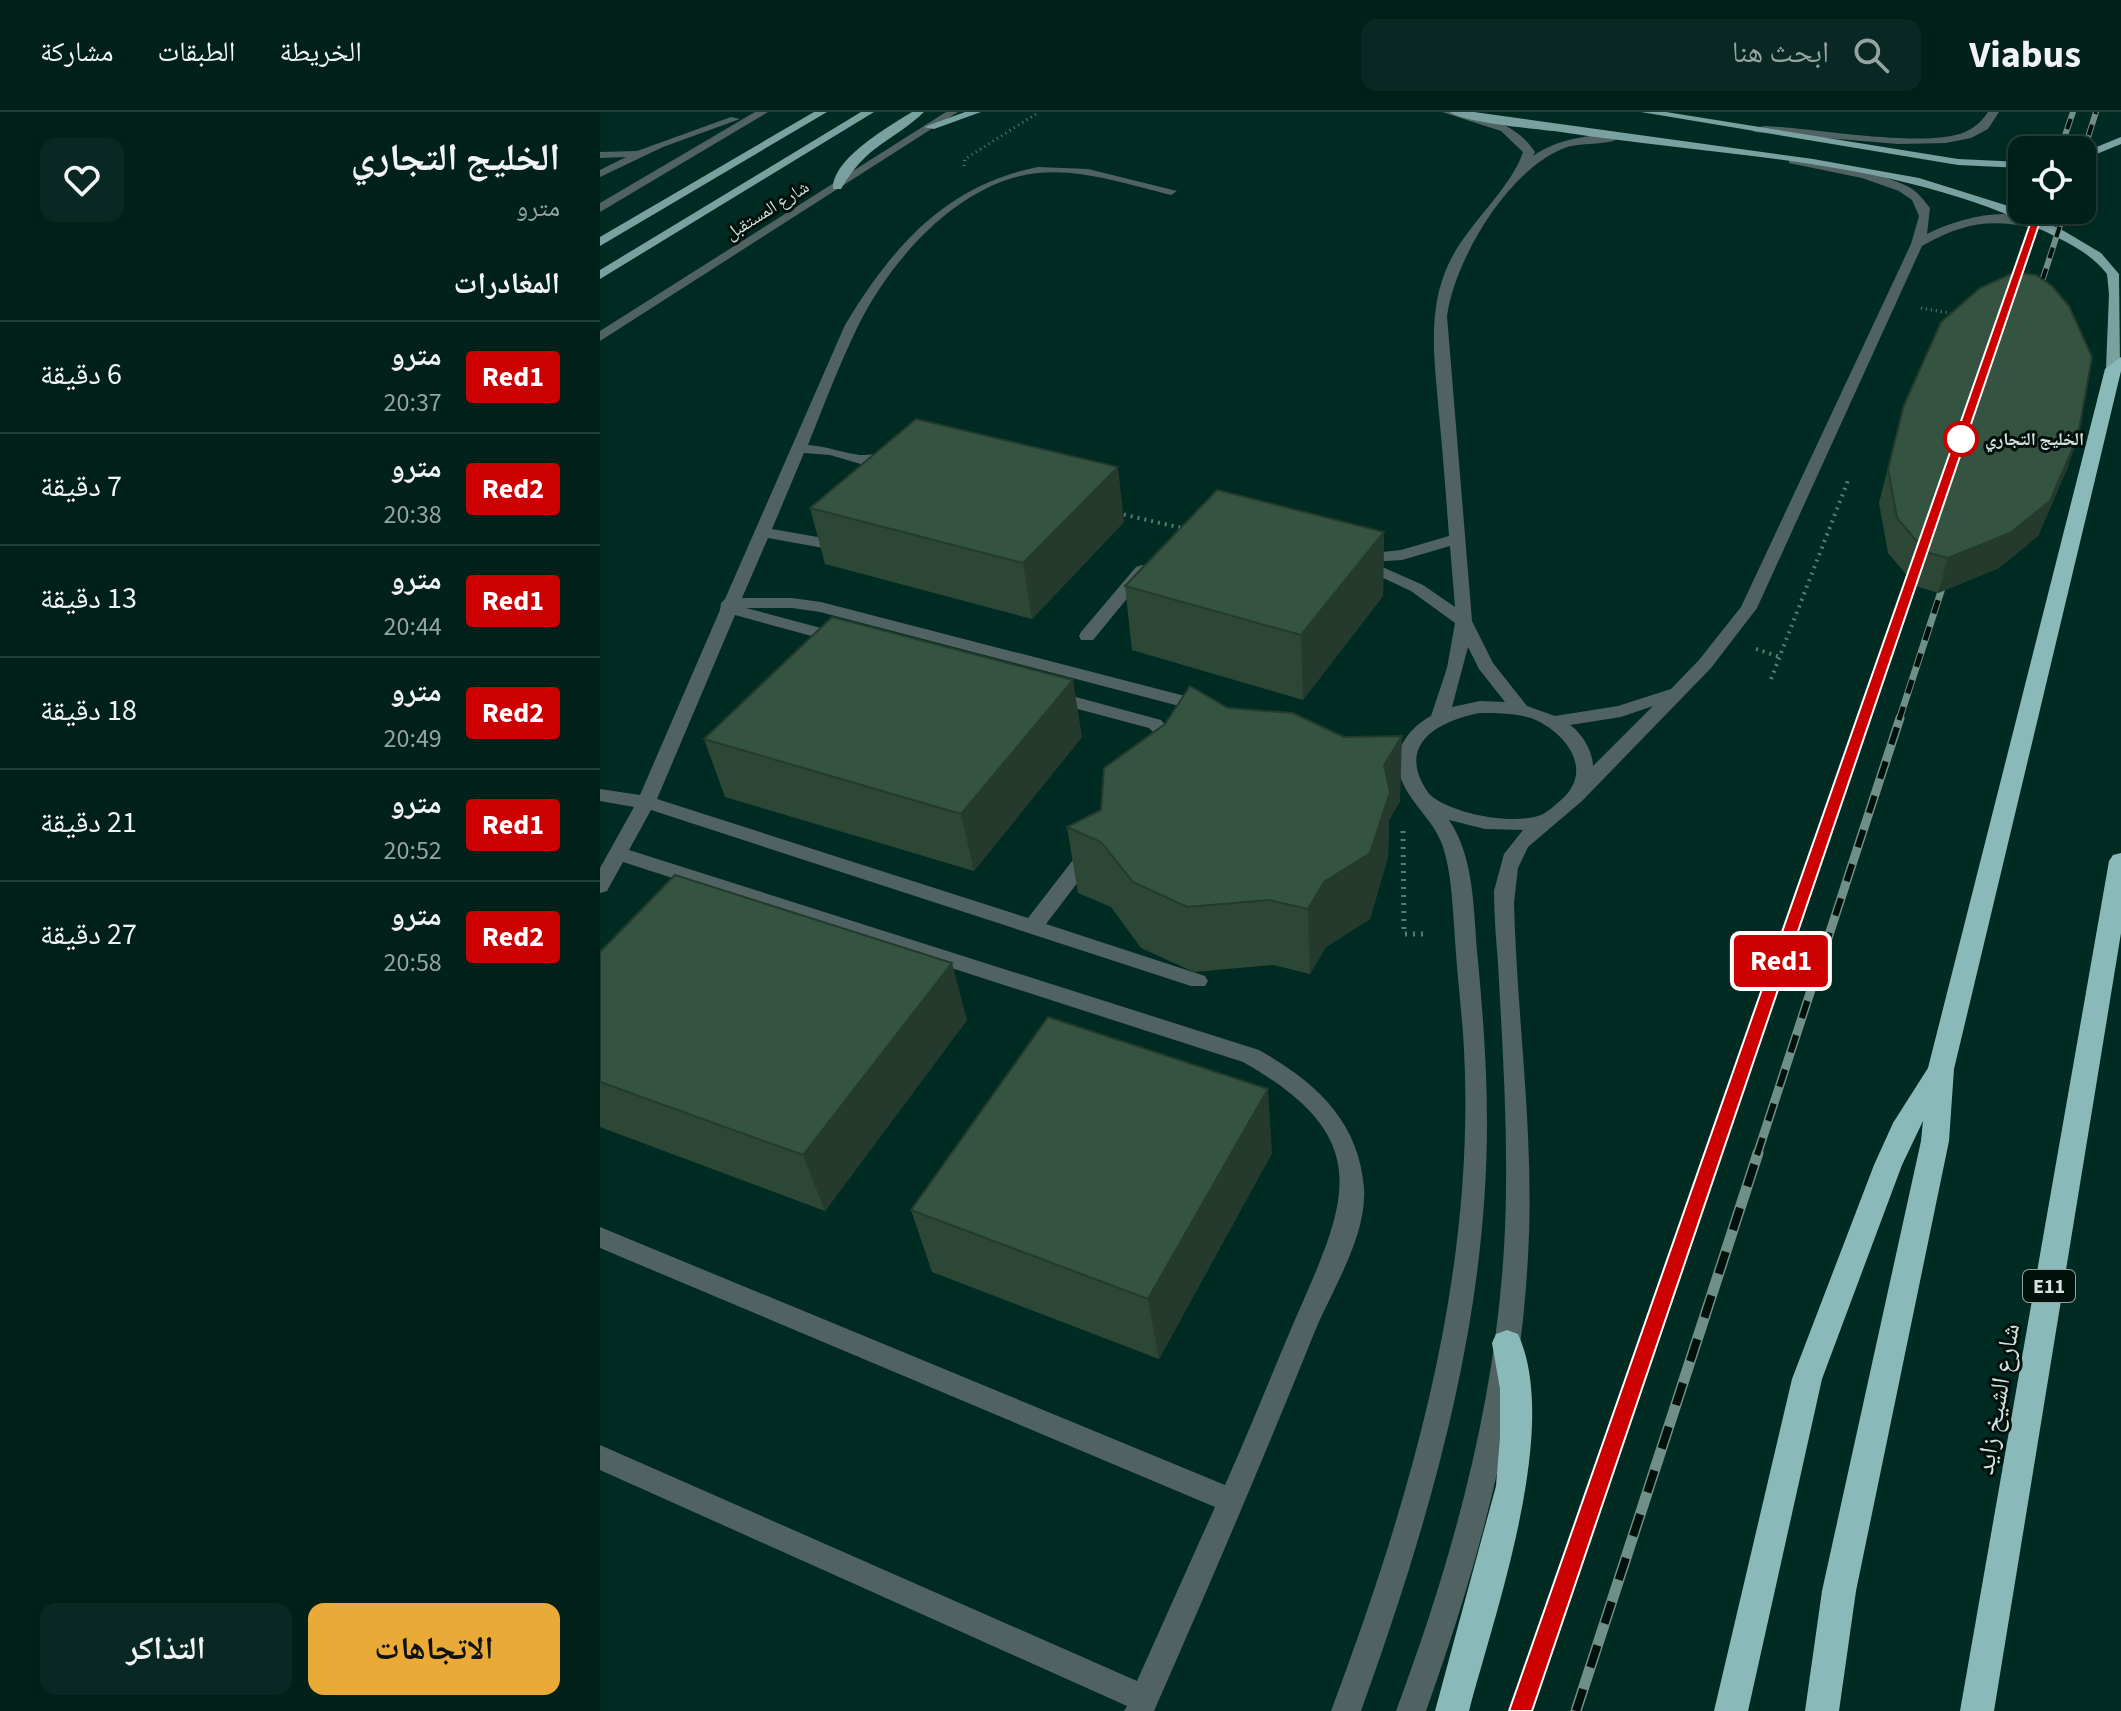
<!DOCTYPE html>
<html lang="ar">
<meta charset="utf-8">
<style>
:root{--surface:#00201a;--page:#0a2823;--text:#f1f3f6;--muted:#95a3a2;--line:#223e39;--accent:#e9aa38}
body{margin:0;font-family:"Source Sans 3","Noto Naskh Arabic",sans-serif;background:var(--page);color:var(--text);direction:rtl;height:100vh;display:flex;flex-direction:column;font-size:30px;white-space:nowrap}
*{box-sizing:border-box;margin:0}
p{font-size:26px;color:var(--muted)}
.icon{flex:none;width:44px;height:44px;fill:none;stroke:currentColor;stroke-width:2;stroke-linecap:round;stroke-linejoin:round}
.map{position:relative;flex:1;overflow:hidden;direction:ltr}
.sheet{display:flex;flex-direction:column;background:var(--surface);width:600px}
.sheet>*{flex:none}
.badge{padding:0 16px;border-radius:6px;font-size:28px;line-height:52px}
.fabs{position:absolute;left:1408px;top:24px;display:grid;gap:16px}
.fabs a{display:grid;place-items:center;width:88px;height:88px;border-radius:16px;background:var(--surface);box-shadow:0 2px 6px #0004,0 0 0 2px var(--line);font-size:40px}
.map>.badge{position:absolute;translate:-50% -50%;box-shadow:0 0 0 4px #fff}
h2{padding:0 40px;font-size:30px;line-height:72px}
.round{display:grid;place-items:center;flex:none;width:84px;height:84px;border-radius:16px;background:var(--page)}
.summary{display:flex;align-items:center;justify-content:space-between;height:136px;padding:0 40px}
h1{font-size:38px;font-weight:700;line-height:60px}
.primary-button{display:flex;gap:16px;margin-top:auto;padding:16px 40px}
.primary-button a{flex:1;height:92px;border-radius:16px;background:var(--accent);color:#111;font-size:32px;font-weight:700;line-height:92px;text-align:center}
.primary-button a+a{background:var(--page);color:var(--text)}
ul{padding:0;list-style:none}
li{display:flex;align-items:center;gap:24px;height:112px;padding:0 40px;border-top:2px solid var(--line)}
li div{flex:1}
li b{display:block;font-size:30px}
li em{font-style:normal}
li .badge{min-width:88px;font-weight:700;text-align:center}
header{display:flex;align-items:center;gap:48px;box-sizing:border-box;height:112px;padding:0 40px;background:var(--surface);border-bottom:2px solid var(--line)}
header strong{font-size:38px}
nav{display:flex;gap:44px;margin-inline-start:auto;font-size:28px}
.search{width:560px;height:72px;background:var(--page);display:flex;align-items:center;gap:20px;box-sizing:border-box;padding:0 28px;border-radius:16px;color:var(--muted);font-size:30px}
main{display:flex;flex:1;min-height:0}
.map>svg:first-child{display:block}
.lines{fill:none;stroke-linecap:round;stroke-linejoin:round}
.path-far2{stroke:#597a72;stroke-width:3;stroke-dasharray:1 4;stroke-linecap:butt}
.path-far1{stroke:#597a72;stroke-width:4;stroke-dasharray:2 5;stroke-linecap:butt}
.path{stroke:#597a72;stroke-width:5;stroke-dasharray:2 6;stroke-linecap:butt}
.minor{fill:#506262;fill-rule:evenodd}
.major{fill:#7aa1a0;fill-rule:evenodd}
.highway{fill:#8ab9b9;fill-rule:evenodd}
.rail-far3-casing{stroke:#708f87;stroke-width:6}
.rail-far2-casing{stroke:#708f87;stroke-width:7}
.rail-far1-casing{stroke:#708f87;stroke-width:9}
.rail-casing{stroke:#708f87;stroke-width:11}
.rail-far3{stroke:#02100c;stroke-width:4;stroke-dasharray:11;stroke-linecap:butt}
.rail-far2{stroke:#02100c;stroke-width:5;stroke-dasharray:14;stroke-linecap:butt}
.rail-far1{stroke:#02100c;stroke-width:6;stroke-dasharray:18;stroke-linecap:butt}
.rail{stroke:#02100c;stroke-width:8;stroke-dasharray:23;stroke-linecap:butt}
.wall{fill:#2d4737}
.shaded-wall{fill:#243a2d}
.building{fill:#345340;stroke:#243a2d;stroke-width:2}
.line{fill:#c00;stroke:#fff;stroke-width:2}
.stop-dot{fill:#fff;stroke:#c00;stroke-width:4}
.labels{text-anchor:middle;stroke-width:6;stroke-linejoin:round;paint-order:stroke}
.far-street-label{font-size:18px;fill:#cfe4de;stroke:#02100c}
.far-stop-label{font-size:18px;font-weight:bold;fill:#cfe4de;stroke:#02100c;text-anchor:start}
.shield{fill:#02100c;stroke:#92a49f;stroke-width:2}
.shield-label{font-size:20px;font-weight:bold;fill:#cfe4de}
.near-street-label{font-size:26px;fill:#cfe4de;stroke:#02100c}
</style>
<header>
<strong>Viabus</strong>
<div class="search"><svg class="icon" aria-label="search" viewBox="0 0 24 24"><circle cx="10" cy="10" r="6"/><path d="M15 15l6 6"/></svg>ابحث هنا</div>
<nav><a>الخريطة</a><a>الطبقات</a><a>مشاركة</a></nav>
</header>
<main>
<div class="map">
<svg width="1521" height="1599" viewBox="0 0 1521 1599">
<rect width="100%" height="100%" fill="#002b22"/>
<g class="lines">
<path class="path-far2" d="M364,54L365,47L439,0
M1321,196L1355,202"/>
<path class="path-far1" d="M517,401L586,417
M1156,537L1180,545
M1171,567L1249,366"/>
<path class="path" d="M803,719L804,822H828"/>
<path class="minor" d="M155,0H168L0,100V91Z
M346,0H358L0,229V219Z
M842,0C876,0 915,9 935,40L933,44C959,26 986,24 1016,22L1022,25C1006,35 980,29 962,37C907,60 855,147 847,204L872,509L893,551L927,594L955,604L1018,594L1071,577L1099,548L1141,495L1311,132L1319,104L1312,88L1299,79L1262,66L1189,51V47C1215,44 1284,62 1307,74C1317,79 1323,87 1330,96L1327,122C1362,104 1417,91 1452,115L1446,119C1395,106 1368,108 1322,134L1157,496L1111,556L982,689L928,735L918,756L914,791C917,909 935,1026 928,1144C920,1301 879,1451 826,1599H796C859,1430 905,1257 906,1075C907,1001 902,926 898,851C896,827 894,803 894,779L904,742L923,718L885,717L849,708C876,748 873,802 878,849C883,903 887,957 887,1011C887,1214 829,1410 761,1599H731C812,1383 879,1155 863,921C860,885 856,849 854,813C852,787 851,760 843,735C834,705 799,684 798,651C797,631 815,612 831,604L847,556L855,511L811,479L749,450L754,443L801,438L849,424C846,384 843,343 839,302C835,251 826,199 849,151C868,111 911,77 923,40L901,19ZM850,434L855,495L823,473L771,450L802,448ZM868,535L879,557L905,590L880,589L852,595ZM1053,594L993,654C993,640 982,621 970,613L1021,605ZM880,601C900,601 922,601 940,610C971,627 992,661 961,688C955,693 948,700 941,703C912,713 859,703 834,686C828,682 823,673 820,666C803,625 848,607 880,601Z
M1388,0H1399L1388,17L1371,26L1346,31L1298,32L1155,20L1149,17L1165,14C1213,16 1325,37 1365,20C1376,15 1382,9 1388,0Z
M131,5L140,7L63,35L0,65V58L26,45L0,46V40L37,39Z
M438,55L488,57L577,79L571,83C529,73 483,57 438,61C360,69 291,147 258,214C239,253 224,293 208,333C226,334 243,341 260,343C274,344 292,335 304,344L297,348L278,350L271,355L230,343L204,341L172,417L229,427L237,432L229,437L168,426L142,486H192L221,490L612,591L615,595L606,601L220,500L192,496H146L247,523L249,527L241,532L135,503L57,687L428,806L483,735H497L500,740L497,745L446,812L605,864L608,869L605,874H591L51,698L29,738L659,938C714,969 759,1008 764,1076C767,1124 733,1176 715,1219C663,1348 610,1472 554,1599H524L527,1594L0,1358V1333L537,1569L615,1395L0,1136V1115L625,1373C649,1319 671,1264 694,1210C747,1089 779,1027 643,950L23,750L7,779L0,781V756L34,695L0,689V677L40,683L120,498L121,491L125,487L245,213C292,135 346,73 438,55Z
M542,453L548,455V461L493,528H481L479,524L481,520L536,455Z
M450,578L561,608L576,626L573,642H561L557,624L549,616L444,588L441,584L444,580Z"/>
<path class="major" d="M214,0H227L0,134V125Z
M261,0H274L0,167V158Z
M312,0H324C290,32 268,31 241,77H233C232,47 288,15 312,0Z
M365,0H381L334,17L324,15Z
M849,0H874L1213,47L1319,66L1418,97L1464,119L1501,141L1519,162L1520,257L1513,261L1506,257L1509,182L1507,162C1491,141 1465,129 1442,118C1293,46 1122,45 961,20C937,17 866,11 849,0Z
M1041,0H1066L1358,47L1422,50V56L1358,53Z
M1521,25V32L1482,48V41Z"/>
<path class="highway" d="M1521,245V259L1354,957L1349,1029L1256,1479L1239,1599H1205L1222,1479L1321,1029L1323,1009L1302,1053L1222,1267L1148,1599H1114L1192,1267L1274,1053L1293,1011L1328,956L1505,257Z
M1521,741V821L1394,1599H1360L1509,749L1513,743Z
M907,1218L918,1222C961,1316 895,1500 869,1599H835L896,1374L900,1325V1277L892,1231L896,1222Z"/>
<g class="rail-far3-casing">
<path id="rail-far3" d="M1460,38L1473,0
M1482,44L1496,0
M1411,181L1439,98
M1436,188L1465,98"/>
</g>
<g class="rail-far2-casing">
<path id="rail-far2" d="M1264,608L1319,450
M1299,608L1348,458"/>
</g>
<g class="rail-far1-casing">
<path id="rail-far1" d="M1113,1043L1265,606
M1157,1043L1300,606"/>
</g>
<g class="rail-casing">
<path id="rail" d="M920,1599L1114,1041
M976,1599L1158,1041"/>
</g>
<use href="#rail-far3" class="rail-far3"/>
<use href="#rail-far2" class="rail-far2"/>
<use href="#rail-far1" class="rail-far1"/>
<use href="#rail" class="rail"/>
</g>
<path class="wall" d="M1304,293L1478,324L1467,357L1438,424L1399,456L1338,481L1316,474L1288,441L1279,391Z
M210,396L524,410L432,507L225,452Z
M784,420L783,484L703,588L532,538L525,474Z
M628,596L800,689L789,708L788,745L770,807L726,835L710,862L673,853L594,860L541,836L511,795L478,781L467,715L501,698Z
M482,625L374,759L125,685L104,627Z
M0,840L367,908L225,1099L0,1015Z
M672,1041L559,1247L332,1160L311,1098Z"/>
<path class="shaded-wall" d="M1478,324L1467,357L1438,424L1399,456L1338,481L1348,446Z
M518,355L524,410L432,507L423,451Z
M784,420L783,484L703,588L701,523Z
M473,568L482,625L374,759L361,702Z
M802,624L800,689L789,708L788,745L770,807L726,835L710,862L708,797L784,653Z
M352,851L367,908L225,1099L203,1043Z
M668,977L672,1041L559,1247L548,1187Z"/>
<path class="building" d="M1415,160L1436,163L1452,174L1469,194L1492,245L1478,324L1450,389L1410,421L1348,446L1326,440L1297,406L1288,357L1304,293L1341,210L1380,176Z
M316,307L518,355L423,451L210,396Z
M617,378L784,420L701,523L525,474Z
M232,505L473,568L361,702L104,627Z
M590,574L628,596L693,601L744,625L802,624L784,653L790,680L770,741L724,770L708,797L669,788L587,795L533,770L501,730L467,715L501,698L504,656L565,612Z
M75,763L352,851L203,1043L0,970V840Z
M448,905L668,977L548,1187L311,1098Z"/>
<path class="line" d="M1439,95L1444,98L932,1599H909L1435,98Z"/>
<circle class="stop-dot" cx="1361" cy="327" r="16"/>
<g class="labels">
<g class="far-street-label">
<text transform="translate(167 98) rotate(-32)" y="6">شارع المستقبل</text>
</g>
<g class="far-stop-label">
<text x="1385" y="333">الخليج التجاري</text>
</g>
<rect class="shield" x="1423" y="1158" width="52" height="32" rx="6"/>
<g class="shield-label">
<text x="1449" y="1181">E11</text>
</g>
<g class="near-street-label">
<text transform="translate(1397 1287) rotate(-80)" y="9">شارع الشيخ زايد</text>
</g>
</g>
</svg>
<div class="fabs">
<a><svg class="icon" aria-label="locate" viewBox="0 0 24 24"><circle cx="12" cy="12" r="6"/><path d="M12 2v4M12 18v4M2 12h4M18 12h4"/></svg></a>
</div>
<b class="badge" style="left:1181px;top:849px;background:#c00;color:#fff">Red1</b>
</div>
<section class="sheet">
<div class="summary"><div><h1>الخليج التجاري</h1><p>مترو</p></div><a class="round"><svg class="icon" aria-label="heart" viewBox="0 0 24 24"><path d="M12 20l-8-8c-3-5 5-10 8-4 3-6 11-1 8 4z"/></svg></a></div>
<h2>المغادرات</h2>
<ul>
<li><span class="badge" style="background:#c00;color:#fff">Red1</span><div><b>مترو</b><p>20:37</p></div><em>6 دقيقة</em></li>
<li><span class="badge" style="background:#c00;color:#fff">Red2</span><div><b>مترو</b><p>20:38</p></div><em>7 دقيقة</em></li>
<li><span class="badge" style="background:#c00;color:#fff">Red1</span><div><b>مترو</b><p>20:44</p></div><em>13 دقيقة</em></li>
<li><span class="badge" style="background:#c00;color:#fff">Red2</span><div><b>مترو</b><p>20:49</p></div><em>18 دقيقة</em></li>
<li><span class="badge" style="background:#c00;color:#fff">Red1</span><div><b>مترو</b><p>20:52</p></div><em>21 دقيقة</em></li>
<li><span class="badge" style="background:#c00;color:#fff">Red2</span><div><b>مترو</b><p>20:58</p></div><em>27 دقيقة</em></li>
</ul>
<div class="primary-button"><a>الاتجاهات</a><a>التذاكر</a></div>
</section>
</main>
